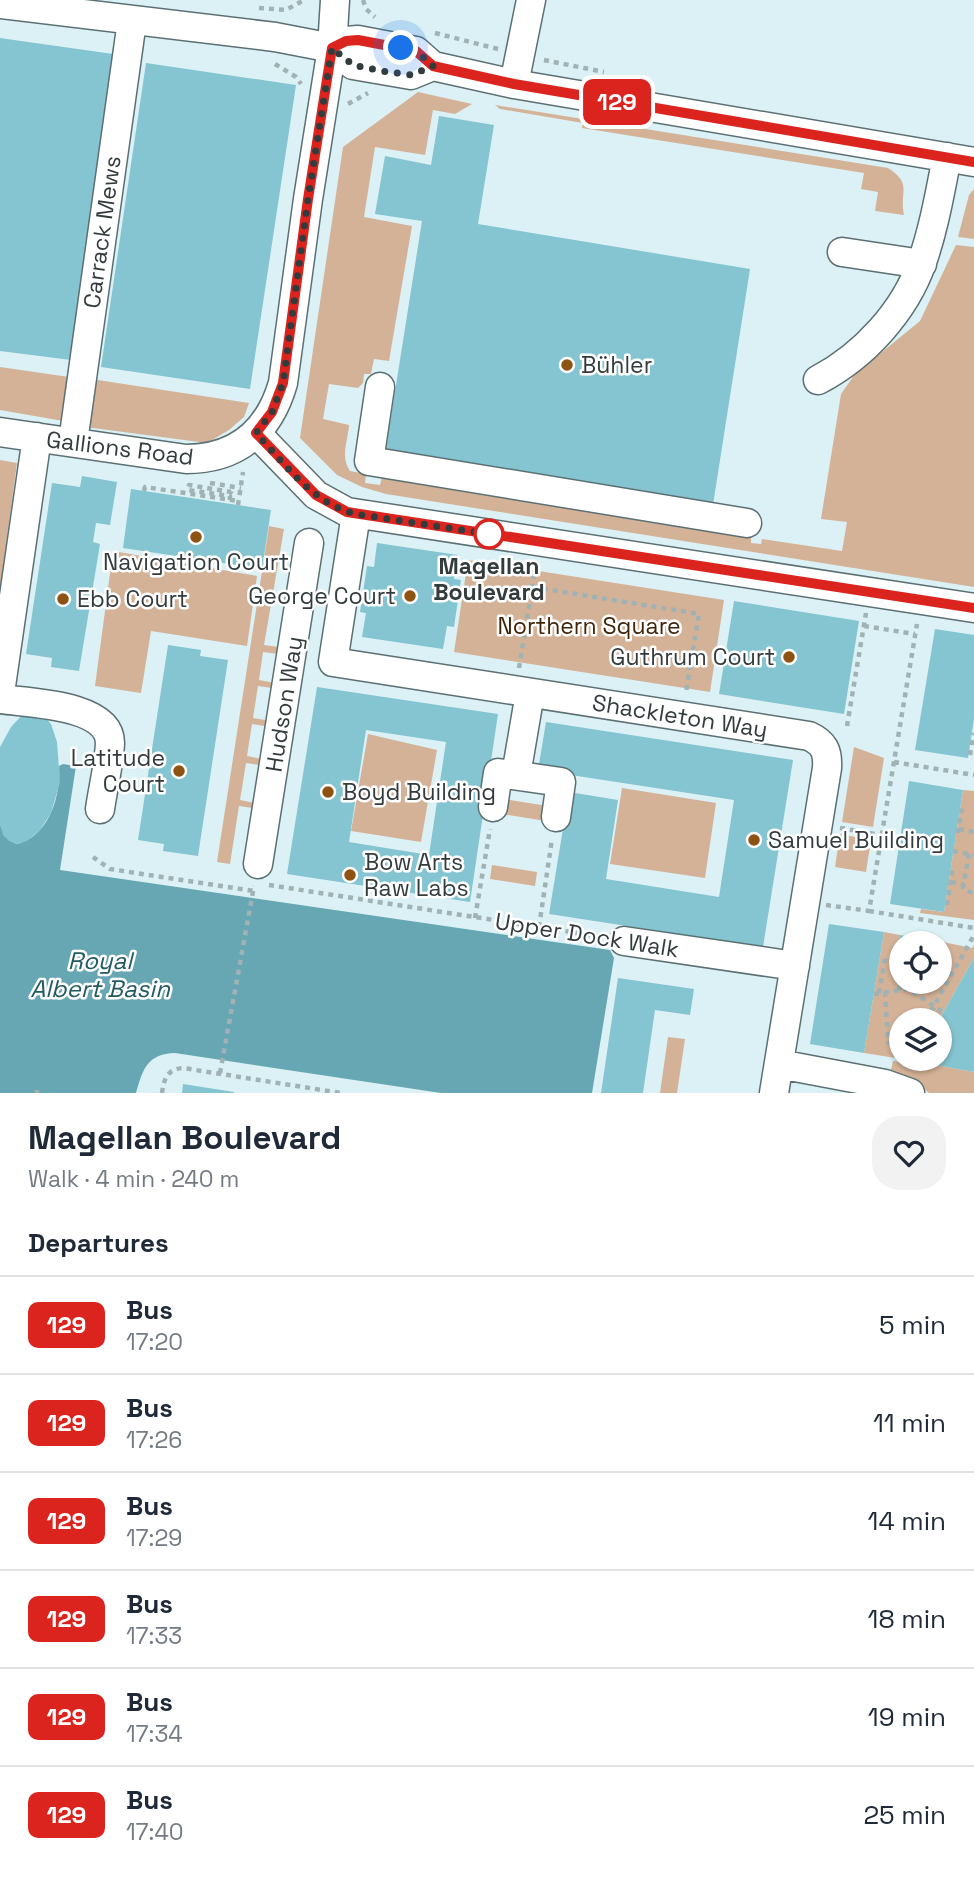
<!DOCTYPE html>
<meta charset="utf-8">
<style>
:root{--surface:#fff;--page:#f2f2f3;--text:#1f2937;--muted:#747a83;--line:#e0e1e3}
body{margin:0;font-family:"Space Grotesk",sans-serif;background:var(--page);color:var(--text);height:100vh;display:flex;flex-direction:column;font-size:26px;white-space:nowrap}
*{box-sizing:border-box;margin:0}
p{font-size:23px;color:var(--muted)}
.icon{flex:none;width:38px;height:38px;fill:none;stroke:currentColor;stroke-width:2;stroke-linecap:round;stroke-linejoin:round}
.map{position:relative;height:1093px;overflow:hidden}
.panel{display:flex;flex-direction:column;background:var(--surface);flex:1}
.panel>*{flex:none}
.badge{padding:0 14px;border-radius:10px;font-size:24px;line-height:46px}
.buttons{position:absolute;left:889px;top:931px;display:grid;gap:14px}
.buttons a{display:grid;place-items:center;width:63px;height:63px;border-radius:50%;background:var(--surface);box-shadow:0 2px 5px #0004;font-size:35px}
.you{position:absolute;width:35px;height:35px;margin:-18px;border:5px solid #fff;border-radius:50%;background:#1a73e8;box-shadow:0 0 0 10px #1a73e833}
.map>.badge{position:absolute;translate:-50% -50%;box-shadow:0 0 0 4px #fff}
h2{padding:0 28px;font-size:26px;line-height:63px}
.round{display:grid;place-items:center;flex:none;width:74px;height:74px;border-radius:28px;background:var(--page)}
.summary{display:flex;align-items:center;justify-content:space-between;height:119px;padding:0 28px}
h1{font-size:33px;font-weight:700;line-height:52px}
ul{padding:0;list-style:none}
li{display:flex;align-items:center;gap:21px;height:98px;padding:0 28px;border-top:2px solid var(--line)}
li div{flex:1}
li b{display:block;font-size:26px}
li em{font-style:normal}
li .badge{min-width:77px;font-weight:700;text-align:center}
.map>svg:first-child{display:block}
.green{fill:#d4b297}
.water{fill:#67a7b3}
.building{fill:#84c5d1;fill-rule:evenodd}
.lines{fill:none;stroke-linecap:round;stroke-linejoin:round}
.minor-casing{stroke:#5c7073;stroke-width:31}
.path{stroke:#a1b2b5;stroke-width:4.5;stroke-dasharray:5 5;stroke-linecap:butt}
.minor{stroke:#fff;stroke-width:28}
.line-casing{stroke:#fff;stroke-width:16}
.line{stroke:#dc241f;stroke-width:10}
.walk{stroke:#333b3d;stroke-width:7;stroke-dasharray:0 12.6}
.poi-dot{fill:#8e5212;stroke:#fff;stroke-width:2.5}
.stop-dot{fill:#fff;stroke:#dc241f;stroke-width:3.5}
.labels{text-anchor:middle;stroke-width:5;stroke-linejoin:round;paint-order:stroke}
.street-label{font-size:23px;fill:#333b3d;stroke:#fff}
.poi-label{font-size:23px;fill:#333b3d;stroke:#fff;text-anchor:start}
.stop-label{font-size:23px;font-weight:bold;fill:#333b3d;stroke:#fff}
.park-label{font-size:23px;fill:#402408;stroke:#fff}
.water-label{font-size:24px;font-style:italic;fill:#225962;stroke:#fff}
</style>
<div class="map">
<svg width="974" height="1093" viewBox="0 0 974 1093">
<rect width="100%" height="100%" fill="#dbf1f5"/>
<path class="green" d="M418,92L472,104L455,114L433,110L425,155L375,147L364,217L412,226L389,361L374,359L371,374H364L363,383L358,388L329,384L323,419L349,425C348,441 340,457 350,471L366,474L365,483L380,485L382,477L751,536V543L761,544L762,539L842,551L847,522L821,519L841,394L855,374L920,321L956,245L974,247V587L386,494L362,487L337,475L300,438L343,147Z
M495,105L888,168C913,184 899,191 904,215L875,211L878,192L861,189L864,173L582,128L583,123L500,109Z
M974,189V239L958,237L969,195Z
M0,367L69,377L63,421L0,410Z
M91,379L249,403L244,417L229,430L207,443L85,427Z
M0,460L17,463L0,589Z
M269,526L284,529L264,645L287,648L286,655L263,652L259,680L280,684L279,689L258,686L253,718L272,721L271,727L252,724L247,756L267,760L266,766L246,763L240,800L260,804L259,809L239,806L230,864L217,862Z
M113,551L257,576L247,646L151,631L141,693L95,686Z
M468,560L724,600L710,692L454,652Z
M368,734L437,750L421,842L351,831Z
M854,747L884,758L873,827L842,822Z
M622,788L716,803L705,878L610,864Z
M963,790L974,791V920L920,913L921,909L944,912Z
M503,799L548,806L546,821L501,814Z
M840,834L871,840L866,872L835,867Z
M492,865L537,872L535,886L490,879Z
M884,932L900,935L895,960L901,962V982H940L943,942L972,948L974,945V958L939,1020H901V1059H917L916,1061L974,1072V1093H929L919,1084L890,1074L893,1061L914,1064L915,1061L864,1053Z
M668,1037L685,1039L677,1093H660Z"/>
<path class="water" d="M63,764L76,766L60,870L610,950L614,958L592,1093H441L175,1053C147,1054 143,1069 136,1093H0V824C4,835 6,840 17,844C49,836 61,796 59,766Z"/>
<path class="building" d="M0,38L113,54L71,360L0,351Z
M146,63L296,85L250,389L101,367Z
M439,116L494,125L478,224L750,269L712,511L384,461L422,221L375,214L385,156L431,165Z
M82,476L117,482L110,525L96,523L93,542L100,544L79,671L51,667L52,658L26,654L52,483L80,487Z
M131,489L271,510L262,569L123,548Z
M377,543L458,555L454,579L461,580L454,627L447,626L443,649L362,637L366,613L360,612L367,566L374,567Z
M734,601L859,621L844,714L719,694Z
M935,629L974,635V719L968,758L915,750Z
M168,645L201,650L200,656L228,660L198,856L163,851L164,844L138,840Z
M317,687L498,714L470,902L287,874ZM366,730L446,742L429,855L349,842Z
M40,712L51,724L57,742L60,782L51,813L40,830L27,841L17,844L9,841L3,835L0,824V747L11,727L24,713Z
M546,722L793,760L763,947L549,914L569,792L618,800L606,879L719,897L734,800L538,770Z
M909,781L963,790L944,912L890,904Z
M829,924L884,932L864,1053L810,1044Z
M900,935L943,942L941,950L940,943H901V962L895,961Z
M974,958V1072L915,1061L917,1059H940L939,1020Z
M618,978L694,989L690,1015L655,1010L643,1093H601Z
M183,1084L234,1092V1093H182Z"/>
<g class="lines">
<g class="minor-casing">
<path id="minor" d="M0,4L275,37L332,48L353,65L411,75L433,66
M332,48L346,41L358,40L416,51L433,66L514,84L974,162
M514,84L531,0
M842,252L922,264
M818,380C864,356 905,311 922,262C934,228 940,192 947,157
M380,387L369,461L747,523
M0,432L186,459C237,459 269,432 283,383L308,199L332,48L335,0
M256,433L316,495L347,512L974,608
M73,442L132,21
M356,514L333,662L809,736C824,743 828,751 827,768L774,1093
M0,693L37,437
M0,699C28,703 110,704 110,743C109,764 103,788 100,809
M516,775L530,693
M493,807L498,773L561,782L556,817
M258,864L309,543
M624,941L795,966
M779,1064L885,1084L910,1093"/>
</g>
<path class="path" d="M363,0L366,9L375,17
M259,8L286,10L304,0
M435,33L498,49
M544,60L604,72
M275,64L296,77L301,84
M348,104L368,93
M210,483L241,488
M144,491L145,487L238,501
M230,500V496L188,490L189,485L231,492L232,486
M238,505L243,472
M533,587L699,614L686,692
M864,626L915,634
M519,668L536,563
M847,726L866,613
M970,755L974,733
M894,762L974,775
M840,828L881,835
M959,829L974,832
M958,833L962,808
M953,851L974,855
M969,854L963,888L974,894
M93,857L110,869L254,891
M951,882L964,885
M269,885L603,937
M826,905L869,911L917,624
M947,905L953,867
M869,911L974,928
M475,918L490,829
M539,927L552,839
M899,990L901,976
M912,991L919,982
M885,992L888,1042L901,1050
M879,993L886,954
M874,994L908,989L943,1012
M926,1020L974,935
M220,1073L254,886
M37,1093V1090
M162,1093C164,1079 167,1069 183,1068L341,1093"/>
<use href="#minor" class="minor"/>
</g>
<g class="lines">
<g class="line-casing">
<path id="line" d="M974,162L514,84L433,66L416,51L358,40L346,41L332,48L308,199L283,383L272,412L256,433L316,495L347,512L974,608"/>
</g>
<use href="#line" class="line"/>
<path class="walk" d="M401,48L416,51L433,66L411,75L382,71L353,65L332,48L308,199L283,383L272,412L256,433C284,463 313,504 356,514L489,534"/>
</g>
<g class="poi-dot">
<circle cx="567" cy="365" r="7"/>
<circle cx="196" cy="537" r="7"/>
<circle cx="410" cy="596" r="7"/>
<circle cx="63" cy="599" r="7"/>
<circle cx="789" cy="657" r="7"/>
<circle cx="179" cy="771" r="7"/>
<circle cx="328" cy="792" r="7"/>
<circle cx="754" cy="840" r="7"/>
<circle cx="350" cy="875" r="7"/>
</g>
<circle class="stop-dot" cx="489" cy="534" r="14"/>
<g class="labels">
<g class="street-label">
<text transform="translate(102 232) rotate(-82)" y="8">Carrack Mews</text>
<text transform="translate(120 448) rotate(7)" y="8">Gallions Road</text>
<text transform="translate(284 704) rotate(-81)" y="8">Hudson Way</text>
<text transform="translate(680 716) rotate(9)" y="8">Shackleton Way</text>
<text transform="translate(587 935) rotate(9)" y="8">Upper Dock Walk</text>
</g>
<g class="poi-label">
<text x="581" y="373">Bühler</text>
<text x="196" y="570" text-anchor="middle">Navigation Court</text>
<text x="396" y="604" text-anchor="end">George Court</text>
<text x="77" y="607">Ebb Court</text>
<text x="775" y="665" text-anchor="end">Guthrum Court</text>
<text x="165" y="766" text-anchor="end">Latitude<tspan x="165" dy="26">Court</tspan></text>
<text x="342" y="800">Boyd Building</text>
<text x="768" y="848">Samuel Building</text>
<text x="364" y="870">Bow Arts<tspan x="364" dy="26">Raw Labs</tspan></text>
</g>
<g class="stop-label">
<text x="489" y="574">Magellan<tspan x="489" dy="26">Boulevard</tspan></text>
</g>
<g class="park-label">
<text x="589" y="634">Northern Square</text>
</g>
<g class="water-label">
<text x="100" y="969">Royal<tspan x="100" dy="28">Albert Basin</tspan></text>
</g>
</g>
</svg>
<div class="buttons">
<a><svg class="icon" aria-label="locate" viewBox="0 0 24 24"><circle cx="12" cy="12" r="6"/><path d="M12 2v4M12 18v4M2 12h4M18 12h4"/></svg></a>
<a><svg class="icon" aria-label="layers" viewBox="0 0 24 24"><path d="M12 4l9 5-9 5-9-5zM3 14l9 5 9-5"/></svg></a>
</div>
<div class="you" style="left:401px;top:48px"></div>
<b class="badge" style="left:617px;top:102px;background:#dc241f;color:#fff">129</b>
</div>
<section class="panel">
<div class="summary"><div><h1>Magellan Boulevard</h1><p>Walk · 4 min · 240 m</p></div><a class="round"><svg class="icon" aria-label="heart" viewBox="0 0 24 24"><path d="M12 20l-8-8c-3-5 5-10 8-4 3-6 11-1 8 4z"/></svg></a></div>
<h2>Departures</h2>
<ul>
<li><span class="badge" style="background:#dc241f;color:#fff">129</span><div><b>Bus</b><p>17:20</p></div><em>5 min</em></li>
<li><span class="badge" style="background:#dc241f;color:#fff">129</span><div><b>Bus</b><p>17:26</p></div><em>11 min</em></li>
<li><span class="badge" style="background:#dc241f;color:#fff">129</span><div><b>Bus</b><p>17:29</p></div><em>14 min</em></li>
<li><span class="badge" style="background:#dc241f;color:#fff">129</span><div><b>Bus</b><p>17:33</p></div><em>18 min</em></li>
<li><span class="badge" style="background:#dc241f;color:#fff">129</span><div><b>Bus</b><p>17:34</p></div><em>19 min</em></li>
<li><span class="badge" style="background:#dc241f;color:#fff">129</span><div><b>Bus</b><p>17:40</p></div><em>25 min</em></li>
</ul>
</section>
